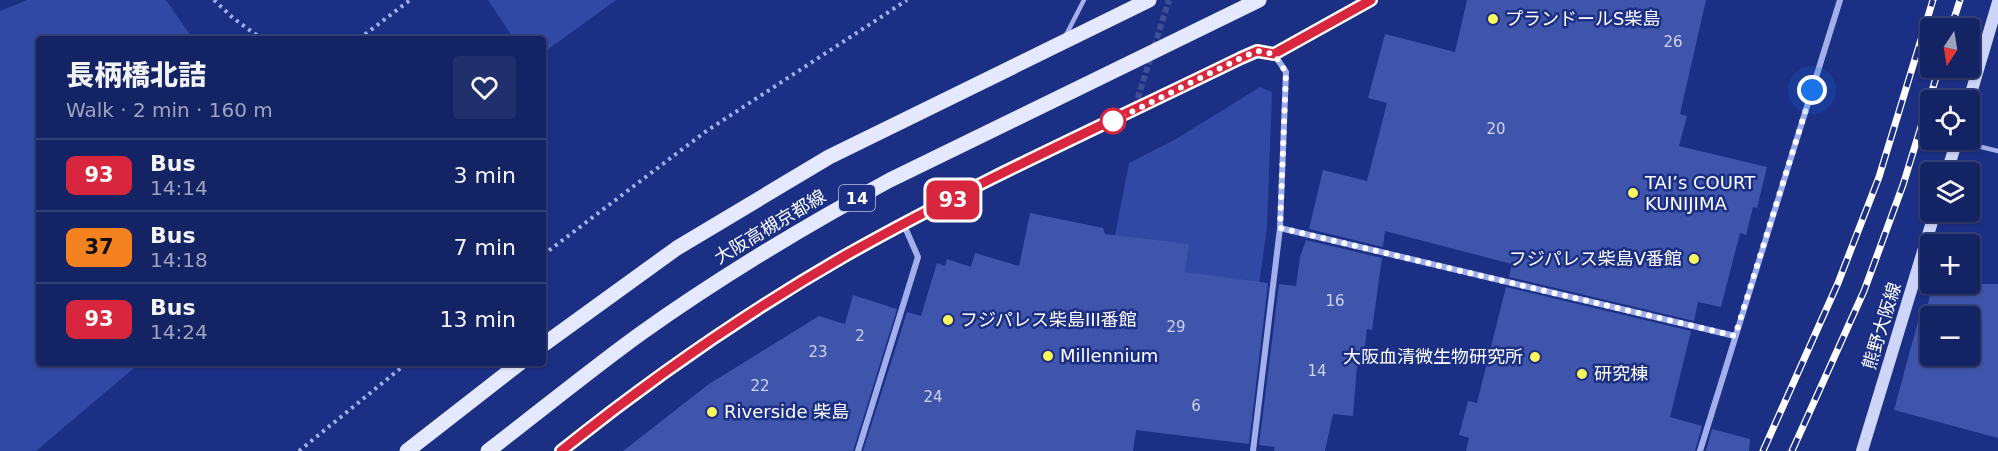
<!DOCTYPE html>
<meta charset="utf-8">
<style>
:root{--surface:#142363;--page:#212f6c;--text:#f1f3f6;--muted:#9da4be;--line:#334078}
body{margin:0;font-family:"DejaVu Sans","Noto Sans JP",sans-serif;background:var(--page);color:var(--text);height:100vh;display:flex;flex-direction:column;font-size:22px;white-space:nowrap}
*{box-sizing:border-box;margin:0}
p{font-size:20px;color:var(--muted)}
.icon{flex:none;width:33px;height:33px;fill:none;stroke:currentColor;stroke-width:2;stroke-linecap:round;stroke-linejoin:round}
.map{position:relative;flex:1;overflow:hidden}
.panel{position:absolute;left:36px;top:36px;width:510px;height:330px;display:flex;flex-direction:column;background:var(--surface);border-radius:6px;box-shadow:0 2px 4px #0004,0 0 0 2px var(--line)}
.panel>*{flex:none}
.badge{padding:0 12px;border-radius:9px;font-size:21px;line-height:39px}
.needle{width:39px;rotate:192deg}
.fabs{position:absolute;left:1920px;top:18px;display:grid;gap:12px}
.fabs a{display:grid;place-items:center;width:60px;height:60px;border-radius:6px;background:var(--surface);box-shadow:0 2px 4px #0004,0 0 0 2px var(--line);font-size:30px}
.you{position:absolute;width:30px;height:30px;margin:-15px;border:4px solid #fff;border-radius:50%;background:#1a73e8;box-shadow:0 0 0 9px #1a73e833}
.map>.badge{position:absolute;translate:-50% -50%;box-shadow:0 0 0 3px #fff}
.round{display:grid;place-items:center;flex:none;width:63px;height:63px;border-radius:6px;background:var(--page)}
.headline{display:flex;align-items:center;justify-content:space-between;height:102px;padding:0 30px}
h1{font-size:28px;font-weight:800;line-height:45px}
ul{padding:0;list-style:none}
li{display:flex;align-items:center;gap:18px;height:72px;padding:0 30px;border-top:2px solid var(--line)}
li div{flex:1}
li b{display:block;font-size:22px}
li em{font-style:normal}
li .badge{min-width:66px;font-weight:700;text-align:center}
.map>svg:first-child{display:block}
.green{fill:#3148a4}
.building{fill:#3f55ab;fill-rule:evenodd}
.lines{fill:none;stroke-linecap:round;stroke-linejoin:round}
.street-tunnel{stroke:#3d4e96;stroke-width:6;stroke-dasharray:6 3;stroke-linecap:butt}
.path{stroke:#a1b0eb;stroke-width:4;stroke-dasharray:3 4.5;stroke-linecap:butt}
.lane{stroke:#a1b0eb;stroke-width:4.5}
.street{stroke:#a1b0eb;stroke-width:6}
.secondary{stroke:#cdd5f8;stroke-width:12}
.primary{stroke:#e5e9ff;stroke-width:15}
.rail-casing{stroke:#fff;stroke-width:7}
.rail{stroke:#1b2f84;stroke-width:4.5;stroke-dasharray:14;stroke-linecap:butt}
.line-casing{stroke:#fff;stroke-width:14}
.line{stroke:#d7263d;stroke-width:9}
.walk{stroke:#fff;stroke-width:6;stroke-dasharray:0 10.8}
.poi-dot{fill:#fcf65d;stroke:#1b2f84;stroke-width:2}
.stop-dot{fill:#fff;stroke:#d7263d;stroke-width:3}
.labels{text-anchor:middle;stroke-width:5;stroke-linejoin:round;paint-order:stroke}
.number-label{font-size:15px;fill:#cfd4ea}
.shield{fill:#1b2f84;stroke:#bbc1da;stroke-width:1.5}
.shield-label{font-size:16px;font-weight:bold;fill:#fff}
.poi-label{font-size:18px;fill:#fff;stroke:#1b2f84;text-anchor:start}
.street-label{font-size:18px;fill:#fff;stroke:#1b2f84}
</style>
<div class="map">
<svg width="1998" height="451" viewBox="0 0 1998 451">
<rect width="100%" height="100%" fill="#1b2f84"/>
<path class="green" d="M27,0H166L193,39H39V363H140L36,451H0V11Z
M488,0H616L543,53V39H514Z
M1260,87L1272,92L1267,227L1244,395L1096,376L1115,235L1129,163L1176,139Z"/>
<path class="building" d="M1467,0H1706L1680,114L1687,116L1679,146L1767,167L1757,208L1753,207L1746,235L1740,233L1721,307L1698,302L1694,321L1509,277L1512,264L1385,231L1383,247L1309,229L1323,170L1367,181L1387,103L1368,98L1385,34L1455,52Z
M1030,213L1103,228L1105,234L1189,244L1185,272L1268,283L1249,444L1136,430L1133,451H863L907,312L921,316L937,263L945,266L947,259L971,267L975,253L1019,266Z
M1306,240L1382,258L1372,330L1367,329L1364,353L1358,352L1353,416L1333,414L1325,451H1274L1275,447L1259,445L1279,284L1296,286L1300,257Z
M1932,284H1998V438L1894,410L1919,318L1925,320ZM1930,316H1970V356H1930Z
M1506,287L1691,331L1670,417L1702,426L1695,451H1466L1469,438L1459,435L1468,401L1477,403Z
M853,295L897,309L853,451H623L709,384L819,316L845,324Z
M1712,429L1750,439L1749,451H1706Z"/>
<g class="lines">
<path class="street-tunnel" d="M1135,107L1169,0"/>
<path class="path" d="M214,0L233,18L262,39
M359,39L410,0
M543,255L705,132L907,0
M299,451L407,363"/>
<path class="lane" d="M1066,35L1084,0
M1957,141L1998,151"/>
<path class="street" d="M1280,228L1735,336
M858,451L918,257L904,225
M1253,451L1280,228L1286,72L1274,54L1371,0
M1700,451L1840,0"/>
<path class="secondary" d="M1969,100L1998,2
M1947,172L1957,140
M561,451C637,391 714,334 798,284C940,199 1092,130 1241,58L1257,51L1274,54
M1862,451L1935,212"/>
<path class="primary" d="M543,345L677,248L829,157L1149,0
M407,451L520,363
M488,451C539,412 589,371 640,334C720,277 803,227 890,180L1259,0"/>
<g class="rail-casing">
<path id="rail" d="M1951,28L1960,0
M1763,451L1838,283L1879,177L1933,0
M1792,451L1864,291L1903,185L1939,68"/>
</g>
<use href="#rail" class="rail"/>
</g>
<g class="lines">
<g class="line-casing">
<path id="line" d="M561,451C652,378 747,312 848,254C976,182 1110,122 1241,58L1257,51L1274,54L1371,0"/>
</g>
<use href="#line" class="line"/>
<path class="walk" d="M1113,121L1241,58L1257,51L1274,54L1286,72L1280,228L1735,336L1812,90"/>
</g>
<g class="poi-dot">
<circle cx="1493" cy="19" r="6"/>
<circle cx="1633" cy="193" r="6"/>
<circle cx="1694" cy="259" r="6"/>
<circle cx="948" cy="320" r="6"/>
<circle cx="1048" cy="356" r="6"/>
<circle cx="1535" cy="357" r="6"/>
<circle cx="1582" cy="374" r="6"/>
<circle cx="712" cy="412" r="6"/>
</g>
<circle class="stop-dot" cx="1113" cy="121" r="12"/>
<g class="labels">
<g class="number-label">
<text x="1673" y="47">26</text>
<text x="1496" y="134">20</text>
<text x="1335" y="306">16</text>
<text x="1176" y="332">29</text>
<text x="860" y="341">2</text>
<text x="818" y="357">23</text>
<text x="1317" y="376">14</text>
<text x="760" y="391">22</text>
<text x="933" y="402">24</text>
<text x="1196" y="411">6</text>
</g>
<rect class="shield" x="839" y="185" width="36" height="26" rx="4.5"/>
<g class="shield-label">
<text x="857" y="204">14</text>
</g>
<g class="poi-label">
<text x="1505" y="25">プランドールS柴島</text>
<text x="1645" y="189">TAI’s COURT<tspan x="1645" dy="21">KUNIJIMA</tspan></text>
<text x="1682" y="265" text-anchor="end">フジパレス柴島V番館</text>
<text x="960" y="326">フジパレス柴島III番館</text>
<text x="1060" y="362">Millennium</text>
<text x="1523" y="363" text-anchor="end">大阪血清微生物研究所</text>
<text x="1594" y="380">研究棟</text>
<text x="724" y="418">Riverside 柴島</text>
</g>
<g class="street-label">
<text transform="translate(770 227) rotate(-31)" y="6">大阪高槻京都線</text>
<text transform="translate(1882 326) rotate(-73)" y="6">熊野大阪線</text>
</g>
</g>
</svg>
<div class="fabs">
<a><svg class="needle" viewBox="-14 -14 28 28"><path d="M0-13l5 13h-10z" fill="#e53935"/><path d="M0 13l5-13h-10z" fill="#9da4be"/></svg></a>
<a><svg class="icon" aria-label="locate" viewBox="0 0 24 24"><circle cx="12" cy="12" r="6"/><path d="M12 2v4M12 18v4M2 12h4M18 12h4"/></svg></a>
<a><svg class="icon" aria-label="layers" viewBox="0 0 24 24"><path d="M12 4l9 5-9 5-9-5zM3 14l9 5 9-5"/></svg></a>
<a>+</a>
<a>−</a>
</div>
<div class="you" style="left:1812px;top:90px"></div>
<b class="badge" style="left:953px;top:200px;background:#d7263d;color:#fff">93</b>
<section class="panel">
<div class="headline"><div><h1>長柄橋北詰</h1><p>Walk · 2 min · 160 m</p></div><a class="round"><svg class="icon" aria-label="heart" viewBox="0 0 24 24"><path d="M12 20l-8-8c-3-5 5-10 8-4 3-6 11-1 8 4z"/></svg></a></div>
<ul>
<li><span class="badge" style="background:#d7263d;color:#fff">93</span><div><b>Bus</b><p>14:14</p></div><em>3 min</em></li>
<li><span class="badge" style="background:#f58220;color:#111">37</span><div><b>Bus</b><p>14:18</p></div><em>7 min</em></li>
<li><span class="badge" style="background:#d7263d;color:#fff">93</span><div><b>Bus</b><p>14:24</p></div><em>13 min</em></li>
</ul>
</section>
</div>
